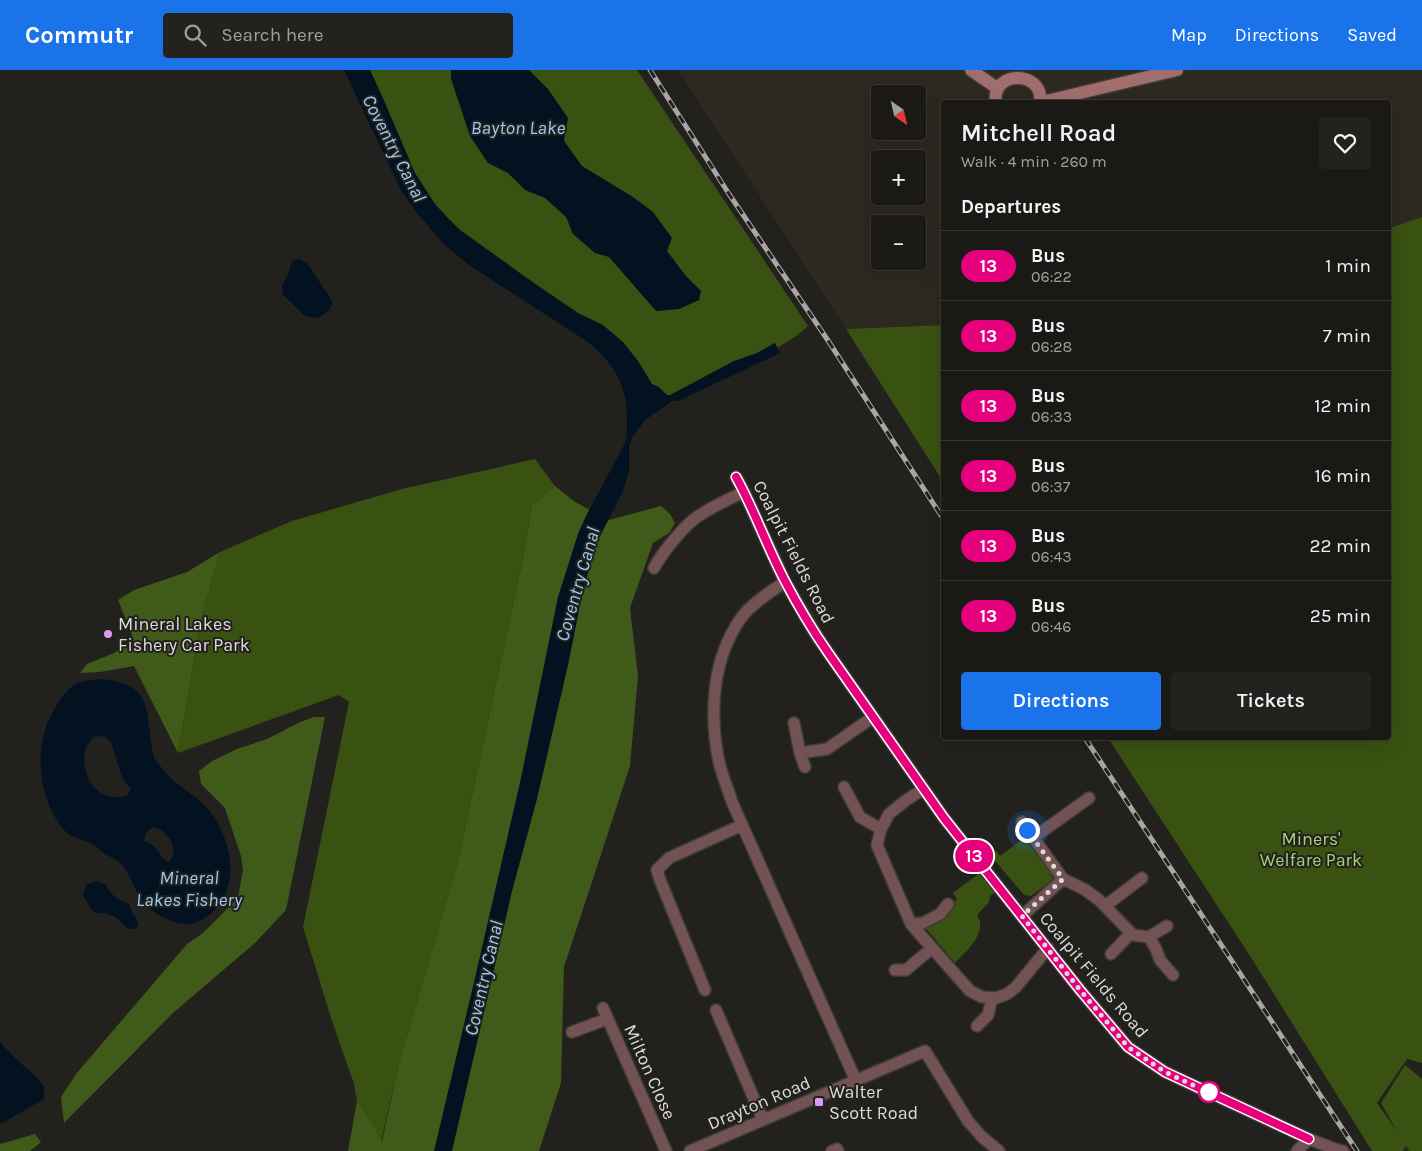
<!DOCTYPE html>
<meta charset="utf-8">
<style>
:root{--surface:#1a1916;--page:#23221f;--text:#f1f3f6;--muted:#9fa0a1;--line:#383835;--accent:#1a73e8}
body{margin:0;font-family:Karla,sans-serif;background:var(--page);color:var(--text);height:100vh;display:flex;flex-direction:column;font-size:19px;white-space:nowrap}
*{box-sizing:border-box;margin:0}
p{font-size:16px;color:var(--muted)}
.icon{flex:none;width:28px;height:28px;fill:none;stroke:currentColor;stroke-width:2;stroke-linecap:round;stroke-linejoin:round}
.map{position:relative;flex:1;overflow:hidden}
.sheet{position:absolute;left:941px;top:30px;width:450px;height:640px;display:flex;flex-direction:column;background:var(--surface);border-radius:5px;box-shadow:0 5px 20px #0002,0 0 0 1px var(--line)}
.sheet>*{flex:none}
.badge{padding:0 10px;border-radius:16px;font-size:18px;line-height:32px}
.needle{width:32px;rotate:146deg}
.buttons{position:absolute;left:871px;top:15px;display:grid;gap:10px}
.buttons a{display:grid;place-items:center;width:55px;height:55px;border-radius:5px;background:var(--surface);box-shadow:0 5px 20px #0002,0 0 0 1px var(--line);font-size:25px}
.you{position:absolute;width:25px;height:25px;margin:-12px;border:4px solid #fff;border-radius:50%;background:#1a73e8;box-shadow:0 0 0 8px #1a73e833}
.map>.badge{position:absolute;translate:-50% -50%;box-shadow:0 0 0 2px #fff}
h2{padding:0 20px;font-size:19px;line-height:45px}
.round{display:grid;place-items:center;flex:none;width:52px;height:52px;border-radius:5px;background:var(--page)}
.headline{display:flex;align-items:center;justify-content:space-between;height:85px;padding:0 20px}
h1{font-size:24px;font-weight:600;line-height:38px}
.button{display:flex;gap:10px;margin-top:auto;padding:10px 20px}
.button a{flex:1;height:58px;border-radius:5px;background:var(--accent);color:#fff;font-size:20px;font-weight:600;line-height:58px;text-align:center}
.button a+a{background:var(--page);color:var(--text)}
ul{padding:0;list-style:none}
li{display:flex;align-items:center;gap:15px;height:70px;padding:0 20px;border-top:1px solid var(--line)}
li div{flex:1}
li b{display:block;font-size:19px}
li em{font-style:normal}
li .badge{min-width:55px;font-weight:700;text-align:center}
header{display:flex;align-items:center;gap:30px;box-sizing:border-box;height:70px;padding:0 25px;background:var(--accent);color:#fff}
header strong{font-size:24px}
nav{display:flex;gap:28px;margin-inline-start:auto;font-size:18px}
.search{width:350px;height:45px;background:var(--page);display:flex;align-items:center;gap:12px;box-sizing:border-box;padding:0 18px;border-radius:5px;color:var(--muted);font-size:19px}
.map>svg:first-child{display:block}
.built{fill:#2d2820;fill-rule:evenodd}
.green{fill:#395211}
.forest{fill:#405a1a}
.water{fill:#021220;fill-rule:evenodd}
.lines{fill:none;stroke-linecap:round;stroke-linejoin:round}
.street-casing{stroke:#3c3b38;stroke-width:14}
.secondary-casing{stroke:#3c3b38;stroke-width:15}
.street{stroke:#725252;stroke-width:11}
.secondary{stroke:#a16e6d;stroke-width:12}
.rail-casing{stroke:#a8a7a5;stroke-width:5}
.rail{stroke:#22211e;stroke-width:3;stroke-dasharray:9;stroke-linecap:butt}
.line-casing{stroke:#fff;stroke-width:11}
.line{stroke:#e6007e;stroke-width:8}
.walk{stroke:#dddcda;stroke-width:5;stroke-dasharray:0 9}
.poi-dot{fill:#da9af6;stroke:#22211e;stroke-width:2}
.stop-dot{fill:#fff;stroke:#e6007e;stroke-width:2.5}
.labels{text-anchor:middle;stroke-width:4;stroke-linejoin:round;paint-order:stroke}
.street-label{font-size:18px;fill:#dddcda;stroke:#22211e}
.poi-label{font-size:18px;fill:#dddcda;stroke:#22211e;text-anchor:start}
.park-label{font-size:18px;fill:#a9d177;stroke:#22211e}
.water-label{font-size:19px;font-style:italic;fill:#9ac9f1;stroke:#22211e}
</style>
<header>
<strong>Commutr</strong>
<div class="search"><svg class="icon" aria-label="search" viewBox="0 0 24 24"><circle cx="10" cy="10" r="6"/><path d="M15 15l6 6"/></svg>Search here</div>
<nav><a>Map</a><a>Directions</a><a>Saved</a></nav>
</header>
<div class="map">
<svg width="1422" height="1081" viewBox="0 0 1422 1081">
<rect width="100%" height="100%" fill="#22211e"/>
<path class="built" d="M678,0H1422V147L1389,158V32H944V255L846,259ZM880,24H918V61H880ZM880,89H918V126H880ZM880,154H918V191H880Z"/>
<path class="green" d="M356,0H637L808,256L795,267L777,278L672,328L628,300L449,163Z
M1422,147V993L1407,989L1377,1033L1397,1061L1381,1033L1405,995L1422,1009V1081H1409L1406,1076L1403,1081H1372L1252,889L1108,668H1389V158Z
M944,255V413L846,259Z
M535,389L555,416L532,435L526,474L458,791L399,993L381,1072L357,1031L354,1014L331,948L303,857L349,632L339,625L178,683L200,553L220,482L292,451L402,419Z
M1024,768L1049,800L1053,808L1051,811L1031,826L1024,825L991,786L996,781L1000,786Z
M982,801L997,821L990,826L989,832L977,845C978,847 980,850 980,852C982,868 965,883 955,893L924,856L945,843L957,829L953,823Z"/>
<path class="forest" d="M555,416L575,432L609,450L661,436L670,444L675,453L669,463L653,473L630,538L638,606L630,696L564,897L561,1013L539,1081H348L357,1031L382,1071L399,993L458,791L526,474L532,435Z
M220,482L200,553L178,683L134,596L100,602L80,603L87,594L114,583L134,570L118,530L134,520L187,502Z
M314,647H325L286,840L255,873L173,943L64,1053L61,1027L76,1004L187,874L203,863L238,828L243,800L241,786L225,738L201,714L199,701L212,691L237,679L267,669L300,652Z
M35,1064L41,1072L30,1081H0V1074Z"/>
<path class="water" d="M344,0H370L382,26L415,103L435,134L447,147L460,160L534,213L578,243L603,255L623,272L638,291L652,314L659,317L667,325H670L734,291L757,283L775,273L780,283L678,331H672L645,350L633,366L629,377V401L623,421L595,476L581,530L568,595L537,729L512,821L452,1081H434L475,908L521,708L558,527L578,464L586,446L624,375C628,365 627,355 627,344C626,313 612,292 588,272L469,195L445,175L434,163L417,143L401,120Z
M451,0H529L548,19L568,48L564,71L582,96L633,127L653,142L672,168L667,181L686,206L701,221L699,230L679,239L656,241L609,187L595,183L573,164L566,147L545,128L525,120L508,103L488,93L470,66L451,9Z
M299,189L307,193L333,232L328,241L319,248L305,246L283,225L282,215L288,205L292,191Z
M102,609C148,615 146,631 151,670C152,676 152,684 155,689C161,697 169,708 178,714C188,722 198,728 207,738C227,760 239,801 223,829C216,841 202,854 187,854C167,854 144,838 136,820C131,811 129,802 121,794C116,789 108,786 102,782C98,779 95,775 90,773C80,768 71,768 64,760C41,733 35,690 46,656C48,650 52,645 54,639C60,629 67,619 76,614C83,610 95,610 102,609ZM104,666L111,672L121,704L124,711L131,719L127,726C123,726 116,728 112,727C91,725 81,698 85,681C86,676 90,671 93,667ZM153,757C164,758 176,773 173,785C173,786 169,791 169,792C161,789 160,783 155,777C152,774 148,773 144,771L146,763Z
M98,811L106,815C111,826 119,830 129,834L133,844L138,852V856L135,859C124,860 122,851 115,847C105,842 105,844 95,843L91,839L83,825L87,814Z
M0,972L13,986L37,1008L44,1017V1029L4,1052L0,1053Z"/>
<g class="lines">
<g class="street-casing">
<path id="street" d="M736,407L744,422L785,512L818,568L944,748L1080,920L1128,977L1165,1002L1309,1069L1335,1079L1343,1081
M654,498C662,483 680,461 693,450C708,438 727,430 744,422
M785,512C771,521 751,534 741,548C712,589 709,644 719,692C722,705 728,719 732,732L856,1011
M794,653L800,683L805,697
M800,683L827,679L873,647
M844,717L860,747L881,759
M923,719L905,731L889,744L881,759L877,775L911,854L970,921L982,927L996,928L1007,924L1016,917L1048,878
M1022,752L1063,809L1084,819L1099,830L1133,865L1149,867L1156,879L1160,890L1173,905
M1033,768L1089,728
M1105,836L1142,808
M1022,846L1063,809
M911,854L923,853L940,844L948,834
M1149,867L1167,856
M1111,884L1131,863
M895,900H906L932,878
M705,920L660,810L657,800L669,788L742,755
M603,938L666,1081
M716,940L763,1050
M977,956L988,945L992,928
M572,962L607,949
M690,1081L925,981L968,1051L982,1067L999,1081
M832,1081L837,1079L838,1081
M1297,1081L1309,1069"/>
</g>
<g class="secondary-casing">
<path id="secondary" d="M971,0L997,18
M996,32C991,0 1044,0 1040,32
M1042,32L1177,0"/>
</g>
<use href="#street" class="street"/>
<use href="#secondary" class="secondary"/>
<g class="rail-casing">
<path id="rail" d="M650,0L729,124L827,269L944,450
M1085,668L1357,1081"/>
</g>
<use href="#rail" class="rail"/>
</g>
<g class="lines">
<g class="line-casing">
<path id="line" d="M736,407C755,441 767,477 785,511C798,536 813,561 829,584L944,748L1080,920L1128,977L1165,1002L1309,1069"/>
</g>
<use href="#line" class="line"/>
<path class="walk" d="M1027,760L1063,809L1022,846L1080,920L1128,977L1165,1002L1216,1026L1209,1022"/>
</g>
<g class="poi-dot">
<circle cx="108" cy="564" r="5"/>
<rect x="814" y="1027" width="10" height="10" rx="2.5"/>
</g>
<circle class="stop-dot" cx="1209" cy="1022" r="10"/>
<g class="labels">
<g class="street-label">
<text transform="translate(794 482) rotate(63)" y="6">Coalpit Fields Road</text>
<text transform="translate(1094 905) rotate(50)" y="6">Coalpit Fields Road</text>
<text transform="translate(650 1002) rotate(66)" y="6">Milton Close</text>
<text transform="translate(759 1033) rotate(-23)" y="6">Drayton Road</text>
</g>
<g class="poi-label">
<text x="118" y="560">Mineral Lakes<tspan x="118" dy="21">Fishery Car Park</tspan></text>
<text x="829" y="1028">Walter<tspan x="829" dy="21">Scott Road</tspan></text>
</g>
<g class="park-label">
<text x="1311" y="775">Miners'<tspan x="1311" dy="21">Welfare Park</tspan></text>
</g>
<g class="water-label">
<text x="518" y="64">Bayton Lake</text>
<text transform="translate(395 78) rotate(63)" y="7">Coventry Canal</text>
<text transform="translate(577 514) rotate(-74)" y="7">Coventry Canal</text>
<text x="189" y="814">Mineral<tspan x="189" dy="22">Lakes Fishery</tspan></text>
<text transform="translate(483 908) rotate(-77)" y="7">Coventry Canal</text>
</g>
</g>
</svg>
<div class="buttons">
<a><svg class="needle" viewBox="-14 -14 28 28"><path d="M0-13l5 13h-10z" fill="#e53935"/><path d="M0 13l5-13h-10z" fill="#9fa0a1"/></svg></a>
<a>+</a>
<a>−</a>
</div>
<div class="you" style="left:1027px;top:760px"></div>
<b class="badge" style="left:974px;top:786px;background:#e6007e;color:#fff">13</b>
<section class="sheet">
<div class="headline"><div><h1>Mitchell Road</h1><p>Walk · 4 min · 260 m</p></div><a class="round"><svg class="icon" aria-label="heart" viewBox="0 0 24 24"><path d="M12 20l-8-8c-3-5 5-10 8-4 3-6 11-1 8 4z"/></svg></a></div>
<h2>Departures</h2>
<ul>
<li><span class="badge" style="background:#e6007e;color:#fff">13</span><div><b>Bus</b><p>06:22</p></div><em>1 min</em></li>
<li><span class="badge" style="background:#e6007e;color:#fff">13</span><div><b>Bus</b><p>06:28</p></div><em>7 min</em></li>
<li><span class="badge" style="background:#e6007e;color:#fff">13</span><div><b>Bus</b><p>06:33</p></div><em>12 min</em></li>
<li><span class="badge" style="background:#e6007e;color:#fff">13</span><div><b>Bus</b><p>06:37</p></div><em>16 min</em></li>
<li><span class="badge" style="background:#e6007e;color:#fff">13</span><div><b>Bus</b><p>06:43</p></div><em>22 min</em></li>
<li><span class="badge" style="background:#e6007e;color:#fff">13</span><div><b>Bus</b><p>06:46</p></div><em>25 min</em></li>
</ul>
<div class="button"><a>Directions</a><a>Tickets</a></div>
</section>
</div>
